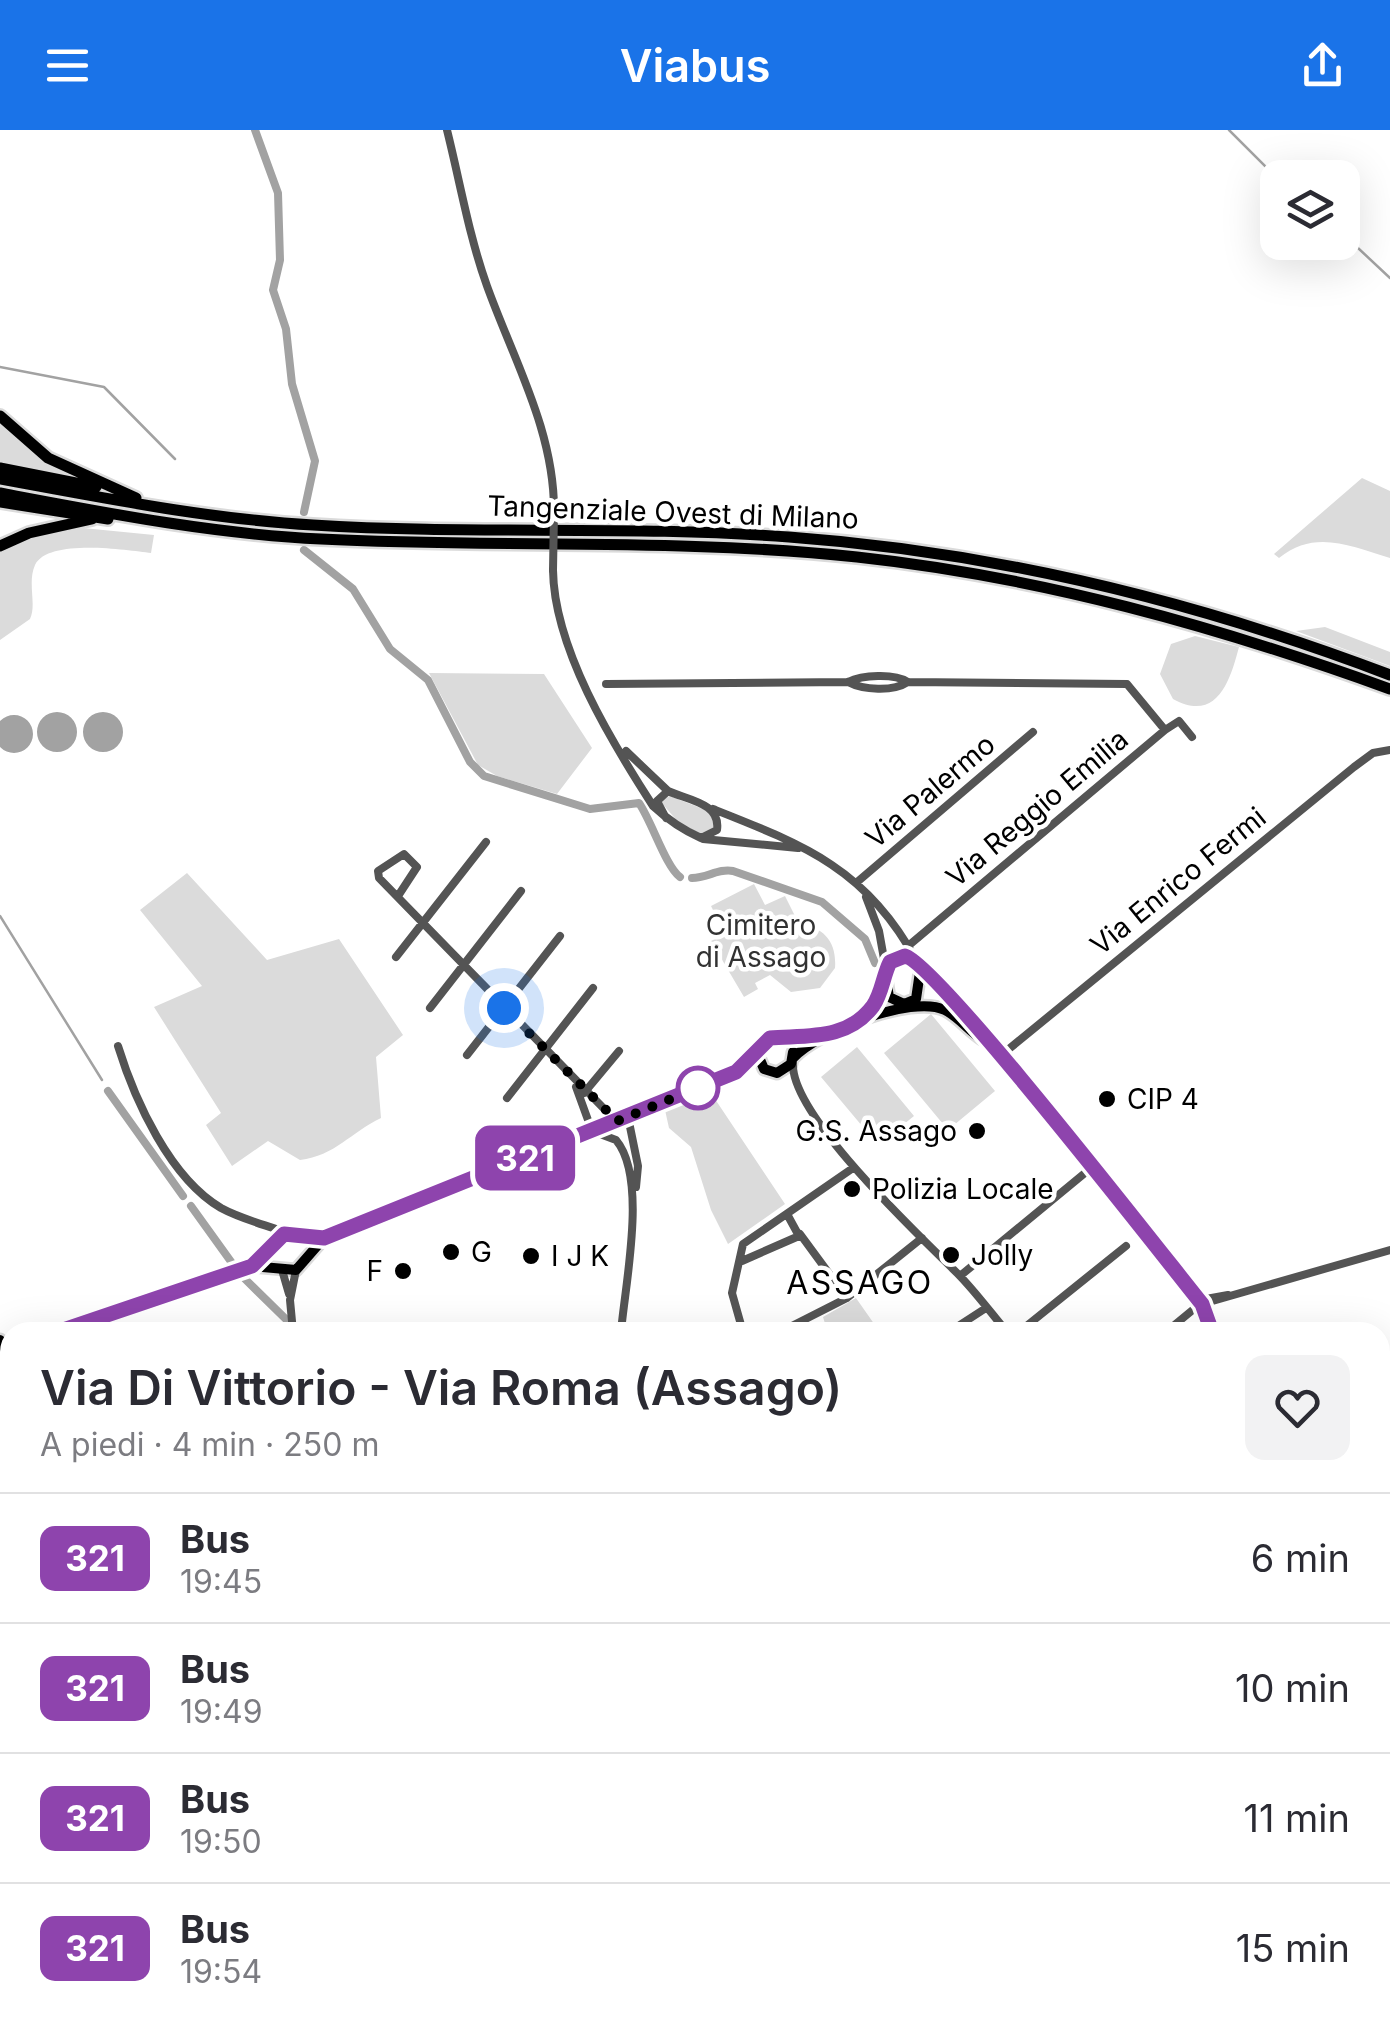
<!DOCTYPE html>
<html lang="it">
<meta charset="utf-8">
<style>
:root{--surface:#fff;--page:#f2f2f3;--text:#2b2b33;--muted:#7c7c81;--line:#e1e1e2;--accent:#1a73e8}
body{margin:0;font-family:Inter,sans-serif;background:var(--page);color:var(--text);height:100vh;display:flex;flex-direction:column;font-size:38px;white-space:nowrap}
*{box-sizing:border-box;margin:0}
p{font-size:32px;color:var(--muted)}
.icon{flex:none;width:55px;height:55px;fill:none;stroke:currentColor;stroke-width:2;stroke-linecap:round;stroke-linejoin:round}
.map{position:relative;flex:1;overflow:hidden}
.drawer{position:absolute;left:0px;top:1192px;width:1390px;height:712px;display:flex;flex-direction:column;background:var(--surface);border-radius:30px 30px 0 0;box-shadow:0 10px 40px #0002}
.drawer>*{flex:none}
.badge{padding:0 20px;border-radius:15px;font-size:35px;line-height:65px}
.buttons{position:absolute;left:1260px;top:30px;display:grid;gap:20px}
.buttons a{display:grid;place-items:center;width:100px;height:100px;border-radius:20px;background:var(--surface);box-shadow:0 10px 40px #0002;font-size:50px}
.you{position:absolute;width:50px;height:50px;margin:-25px;border:8px solid #fff;border-radius:50%;background:#1a73e8;box-shadow:0 0 0 15px #1a73e833}
.map>.badge{position:absolute;translate:-50% -50%;box-shadow:0 0 0 5px #fff}
.round{display:grid;place-items:center;flex:none;width:105px;height:105px;border-radius:20px;background:var(--page)}
.headline{display:flex;align-items:center;justify-content:space-between;height:170px;padding:0 40px}
h1{font-size:48px;font-weight:600;line-height:75px}
ul{padding:0;list-style:none}
li{display:flex;align-items:center;gap:30px;height:130px;padding:0 40px;border-top:2px solid var(--line)}
li div{flex:1}
li b{display:block;font-size:38px}
li em{font-style:normal}
li .badge{min-width:110px;font-weight:700;text-align:center}
header{display:flex;justify-content:space-between;align-items:center;height:130px;padding:0 40px;background:var(--accent);color:#fff;font-size:45px;font-weight:600}
.map>svg:first-child{display:block}
.green{fill:#dbdbdb}
.water{fill:#a2a2a2}
.lines{fill:none;stroke-linecap:round;stroke-linejoin:round}
.stream{stroke:#a2a2a2;stroke-width:2.5}
.canal{stroke:#a2a2a2;stroke-width:8}
.major-casing{stroke:#dbdbdb;stroke-width:15}
.highway-casing{stroke:#dbdbdb;stroke-width:16}
.minor{stroke:#545454;stroke-width:8}
.major{stroke:#000;stroke-width:10}
.highway{stroke:#000;stroke-width:11}
.minor-bridge{stroke:#545454;stroke-width:8}
.line-casing{stroke:#fff;stroke-width:22}
.line{stroke:#8e44ad;stroke-width:15}
.walk{stroke:#000;stroke-width:10;stroke-dasharray:0 18}
.stop-dot{fill:#fff;stroke:#8e44ad;stroke-width:5}
.poi-dot{fill:#000;stroke:#fff;stroke-width:4}
.labels{text-anchor:middle;stroke-width:9;stroke-linejoin:round;paint-order:stroke}
.street-label{font-size:28px;fill:#000;stroke:#fff}
.park-label{font-size:28px;fill:#323232;stroke:#fff}
.poi-label{font-size:28px;fill:#000;stroke:#fff;text-anchor:start}
.quarter-label{font-size:32px;letter-spacing:2.5px;fill:#000;stroke:#fff}
</style>
<header><svg class="icon" aria-label="menu" viewBox="0 0 24 24"><path d="M4 6h16M4 12h16M4 18h16"/></svg>Viabus<svg class="icon" aria-label="share" viewBox="0 0 24 24"><path d="M12 15V3M7 8l5-5 5 5M5 13v7h14v-7"/></svg></header>
<div class="map">
<svg width="1390" height="1903" viewBox="0 0 1390 1903">
<rect width="100%" height="100%" fill="#fff"/>
<path class="green" d="M0,292L34,323L72,347L0,336Z
M1362,348L1390,361V428C1350,416 1315,399 1279,428L1274,424Z
M83,398L154,405L151,423C126,420 48,408 35,435C27,453 37,474 30,489L0,510V421L48,403Z
M1325,497L1390,522V536L1296,501Z
M1195,506L1239,517C1230,551 1217,593 1173,569L1160,544L1171,514Z
M429,543L544,544L592,618L557,664L497,646L478,635Z
M670,666L711,682L716,696L704,705L679,693L660,671Z
M187,743L267,830L339,809L403,905L376,927L381,988C351,1002 335,1026 300,1030L268,1011L232,1036L206,995L221,983L154,877L202,856L140,780Z
M754,754L765,775L785,766L799,794C824,797 837,812 835,838L820,858L791,862L770,845L755,853L758,859L744,867L711,811L725,804L711,776Z
M931,884L995,961L948,1000L884,923Z
M857,917L914,986L878,1015L821,947Z
M711,963L785,1074L728,1114L711,1080L691,1017L669,998L665,980Z
M856,1168L877,1198L853,1202L848,1193L827,1200L823,1187Z"/>
<path class="water" d="M37 602a20 20 0 1 1 40 0a20 20 0 1 1-40 0Z
M83 602a20 20 0 1 1 40 0a20 20 0 1 1-40 0Z
M-5 604a19 19 0 1 1 38 0a19 19 0 1 1-38 0Z"/>
<g class="lines">
<path class="stream" d="M1229,0L1278,49
M1342,103L1390,148
M0,237L104,257L175,329
M0,786L102,950
M1196,1195L1198,1202
M0,1562L10,1578"/>
<path class="canal" d="M255,0L278,63L280,130L273,160L286,199L292,254L315,331L304,382
M304,420L353,459L390,519L428,550L470,632L484,646L590,679L639,673C652,692 666,737 680,747
M692,748C707,748 719,738 733,741L822,772L865,809L875,833
M108,961L183,1066
M191,1076L232,1133
M245,1149L299,1202
M587,1903V1895"/>
<g class="major-casing">
<path id="major" d="M921,835L916,869L904,874L889,867L886,849L890,832L905,825L916,830L977,895L1202,1174L1212,1202
M855,892L873,876L883,854
M758,925L764,939L777,943L791,934L793,922
M793,928C817,902 911,864 945,880C959,887 969,901 982,909
M252,1136L296,1140L324,1108L736,942L758,925L767,910L820,907
M57,1202L252,1136L284,1104L323,1108
M0,1210L6,1225L0,1245
M1380,1708L1390,1722"/>
</g>
<g class="highway-casing">
<path id="highway" d="M0,286L48,328L136,368
M0,338L96,357
M0,349C104,368 208,389 313,395C472,405 631,395 789,407C997,422 1196,471 1390,545
M0,363C106,383 213,404 321,409C499,418 679,408 857,427C1041,447 1216,496 1390,559
M0,372L108,389
M0,416L29,403L92,389"/>
</g>
<path class="minor" d="M447,0C460,52 469,106 487,156C514,231 555,302 554,383
M553,440C554,518 611,611 653,676C668,690 683,700 701,708L717,700C721,673 688,670 668,661L657,671L666,688
M848,552C863,560 893,562 908,552
M606,554L848,552C862,545 894,543 908,552L1127,554L1165,600
M626,621L668,661
M713,679C804,715 867,739 916,830
M703,709L798,718
M856,753L1033,602
M398,766L417,737L404,724L378,741L379,748L616,991
M866,767L879,801L886,840
M396,827L486,712
M895,827L1165,600L1179,591L1192,607
M430,878L521,761
M118,916C135,971 170,1048 221,1078C241,1089 266,1095 287,1103
M467,925L560,806
M999,927L1354,637L1373,623L1390,620
M793,933C790,985 919,1105 957,1143C975,1161 991,1183 1007,1202
M576,957L592,1001L616,1010C648,1048 625,1154 621,1202
M584,963L619,921
M507,968L593,858
M628,987L638,1036L636,1057
M800,1104L847,1168
M742,1131L799,1106L787,1084
M282,1140L289,1164
M960,1146L1091,1038
M1202,1174L1390,1120
M293,1202L290,1170L296,1140
M743,1202L732,1163L743,1114L853,1038
M780,1202L847,1168L922,1108
M949,1202L986,1178
M1019,1202L1126,1116
M1166,1202L1206,1169L1228,1165
M2,1244L10,1278
M1380,1460L1390,1457
M0,1611L10,1606
M1380,1670L1390,1667
M1380,1790L1390,1805
M1380,1854L1390,1847
M617,1895L619,1903
M760,1895V1903
M834,1895V1903
M902,1895V1903
M1051,1895L1062,1903
M1226,1895L1231,1903
M232,1903L245,1895
M966,1903L975,1895
M1305,1903L1317,1895"/>
<use href="#major" class="major"/>
<use href="#highway" class="highway"/>
<path class="minor-bridge" d="M553,440L554,383"/>
</g>
<g class="lines">
<g class="line-casing">
<path id="line" d="M57,1202L252,1136L284,1104L324,1108L736,942L770,908C806,905 847,911 873,876C882,863 883,846 890,832L905,826C936,833 1164,1127 1202,1174L1212,1202"/>
</g>
<use href="#line" class="line"/>
<path class="walk" d="M504,878L617,991L698,958"/>
</g>
<circle class="stop-dot" cx="698" cy="958" r="20"/>
<g class="poi-dot">
<circle cx="1107" cy="969" r="10"/>
<circle cx="977" cy="1001" r="10"/>
<circle cx="852" cy="1059" r="10"/>
<circle cx="451" cy="1122" r="10"/>
<circle cx="951" cy="1125" r="10"/>
<circle cx="531" cy="1126" r="10"/>
<circle cx="403" cy="1141" r="10"/>
</g>
<g class="labels">
<g class="street-label">
<text transform="translate(673 382) rotate(2)" y="10">Tangenziale Ovest di Milano</text>
<text transform="translate(930 661) rotate(-40)" y="10">Via Palermo</text>
<text transform="translate(1037 678) rotate(-40)" y="10">Via Reggio Emilia</text>
<text transform="translate(1178 751) rotate(-39)" y="10">Via Enrico Fermi</text>
</g>
<g class="park-label">
<text x="761" y="805">Cimitero<tspan x="761" dy="32">di Assago</tspan></text>
</g>
<g class="poi-label">
<text x="1127" y="979">CIP 4</text>
<text x="957" y="1011" text-anchor="end">G.S. Assago</text>
<text x="872" y="1069">Polizia Locale</text>
<text x="471" y="1132">G</text>
<text x="971" y="1135">Jolly</text>
<text x="551" y="1136">I J K</text>
<text x="383" y="1151" text-anchor="end">F</text>
</g>
<g class="quarter-label">
<text x="860" y="1164">ASSAGO</text>
</g>
</g>
</svg>
<div class="buttons">
<a><svg class="icon" aria-label="layers" viewBox="0 0 24 24"><path d="M12 4l9 5-9 5-9-5zM3 14l9 5 9-5"/></svg></a>
</div>
<div class="you" style="left:504px;top:878px"></div>
<b class="badge" style="left:525px;top:1028px;background:#8e44ad;color:#fff">321</b>
<section class="drawer">
<div class="headline"><div><h1>Via Di Vittorio - Via Roma (Assago)</h1><p>A piedi · 4 min · 250 m</p></div><a class="round"><svg class="icon" aria-label="heart" viewBox="0 0 24 24"><path d="M12 20l-8-8c-3-5 5-10 8-4 3-6 11-1 8 4z"/></svg></a></div>
<ul>
<li><span class="badge" style="background:#8e44ad;color:#fff">321</span><div><b>Bus</b><p>19:45</p></div><em>6 min</em></li>
<li><span class="badge" style="background:#8e44ad;color:#fff">321</span><div><b>Bus</b><p>19:49</p></div><em>10 min</em></li>
<li><span class="badge" style="background:#8e44ad;color:#fff">321</span><div><b>Bus</b><p>19:50</p></div><em>11 min</em></li>
<li><span class="badge" style="background:#8e44ad;color:#fff">321</span><div><b>Bus</b><p>19:54</p></div><em>15 min</em></li>
</ul>
</section>
</div>
